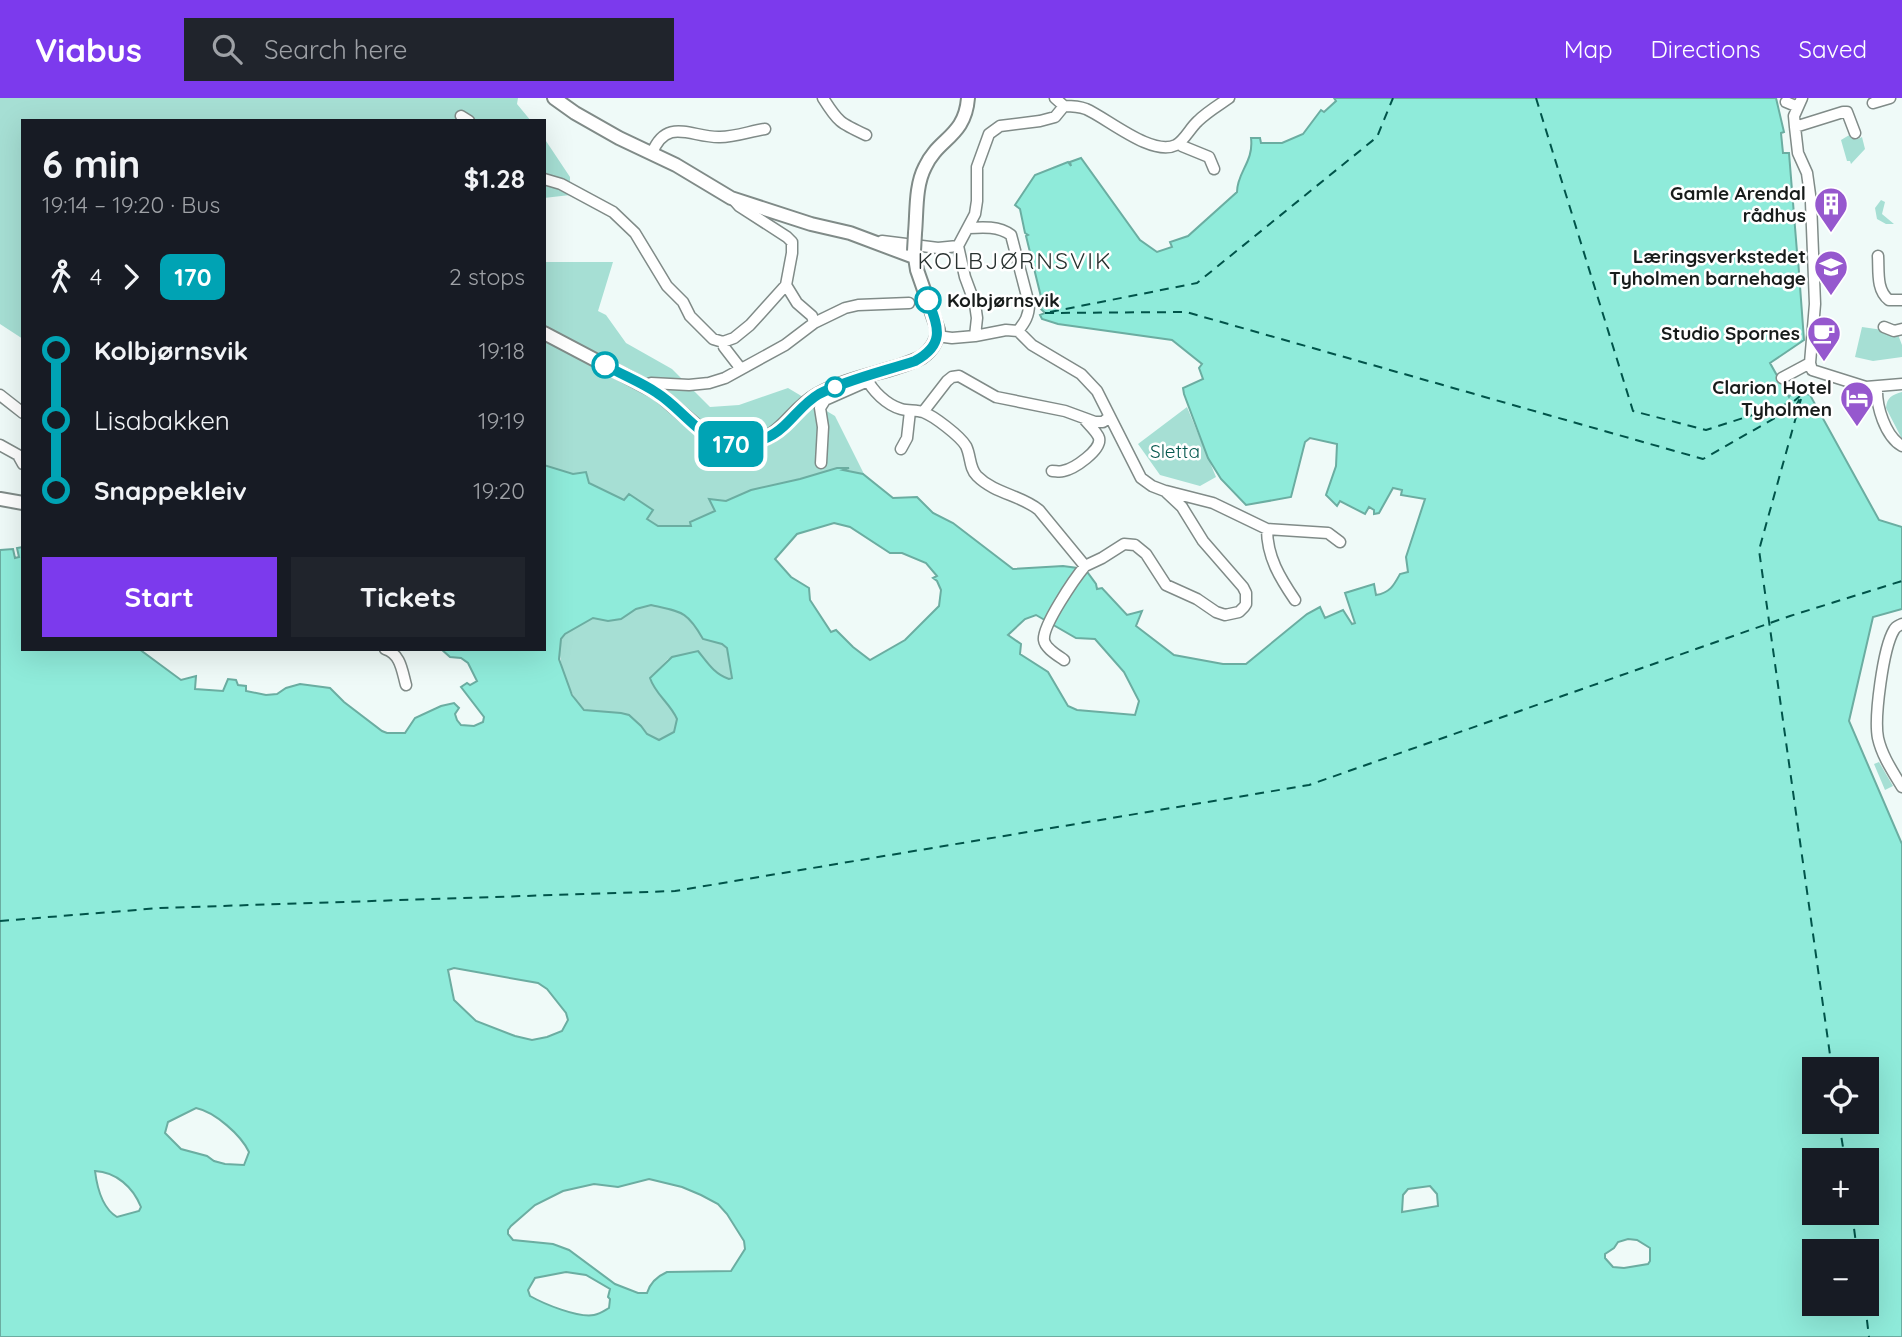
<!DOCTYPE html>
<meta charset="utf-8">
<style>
:root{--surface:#171b24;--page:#20242c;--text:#f1f3f6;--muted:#9ea1a6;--accent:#7c3aed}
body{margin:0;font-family:Quicksand,sans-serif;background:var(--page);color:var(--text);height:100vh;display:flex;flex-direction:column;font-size:26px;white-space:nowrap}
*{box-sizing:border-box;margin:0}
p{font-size:23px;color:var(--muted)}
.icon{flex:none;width:38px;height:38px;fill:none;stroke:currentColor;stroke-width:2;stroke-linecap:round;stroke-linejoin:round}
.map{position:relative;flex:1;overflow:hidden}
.side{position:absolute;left:21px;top:21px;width:525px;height:532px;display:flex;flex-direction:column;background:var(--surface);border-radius:0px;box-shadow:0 7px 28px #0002}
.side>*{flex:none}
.badge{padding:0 14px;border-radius:10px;font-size:24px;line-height:46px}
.fabs{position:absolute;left:1802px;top:959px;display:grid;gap:14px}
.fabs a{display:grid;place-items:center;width:77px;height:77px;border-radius:0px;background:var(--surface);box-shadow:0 7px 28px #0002;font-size:35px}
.map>.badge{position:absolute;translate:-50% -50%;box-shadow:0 0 0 4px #fff}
.legs{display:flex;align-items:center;gap:10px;height:77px;padding:0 21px;font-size:23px}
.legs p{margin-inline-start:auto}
.summary{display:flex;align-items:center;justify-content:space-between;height:119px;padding:0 21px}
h1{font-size:38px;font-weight:700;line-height:52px}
.cta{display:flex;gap:14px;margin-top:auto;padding:14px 21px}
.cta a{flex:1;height:80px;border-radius:0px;background:var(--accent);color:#fff;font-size:28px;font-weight:700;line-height:80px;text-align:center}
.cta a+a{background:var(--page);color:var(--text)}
ul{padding:0 21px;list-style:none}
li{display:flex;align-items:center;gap:24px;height:70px;font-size:26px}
li i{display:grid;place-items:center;width:10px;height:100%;margin:0 9px;background:currentColor}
li i::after{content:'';width:18px;height:18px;margin:-9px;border:5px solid;border-radius:50%;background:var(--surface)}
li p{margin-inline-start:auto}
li:first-child i{background:linear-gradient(#0000 50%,currentColor 0)}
li:last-child i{background:linear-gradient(currentColor 50%,#0000 0)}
header{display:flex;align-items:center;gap:42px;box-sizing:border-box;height:98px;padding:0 35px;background:var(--accent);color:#fff}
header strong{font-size:33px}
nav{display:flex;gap:38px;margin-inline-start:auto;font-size:24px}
.search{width:490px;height:63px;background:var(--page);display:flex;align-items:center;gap:18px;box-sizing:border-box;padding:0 24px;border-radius:0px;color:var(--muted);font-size:26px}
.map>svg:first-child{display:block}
.green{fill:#a6dfd4}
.water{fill:#8febda;stroke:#6bada1;stroke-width:2;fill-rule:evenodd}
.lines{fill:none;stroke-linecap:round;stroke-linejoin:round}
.ferry{stroke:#00544a;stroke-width:2;stroke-dasharray:9 7;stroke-linecap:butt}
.minor-casing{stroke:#808b88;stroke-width:13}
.major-casing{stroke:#808b88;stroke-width:16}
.minor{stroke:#fff;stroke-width:10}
.major{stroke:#fff;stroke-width:12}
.major-bridge-casing{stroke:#808b88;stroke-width:16;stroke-linecap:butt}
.major-bridge{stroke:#fff;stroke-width:12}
.line-1-casing{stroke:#fff;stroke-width:16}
.line-1{stroke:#00a3b4;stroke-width:10}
.stop-1-dot{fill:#fff;stroke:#00a3b4;stroke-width:3.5}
.labels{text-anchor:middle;stroke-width:5;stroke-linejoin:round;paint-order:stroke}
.poi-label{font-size:19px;font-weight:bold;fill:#181c1b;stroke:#fff;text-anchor:end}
.stop-label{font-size:19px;font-weight:bold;fill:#181c1b;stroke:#fff;text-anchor:start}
.park-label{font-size:19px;fill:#05584e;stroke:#fff}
.quarter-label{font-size:23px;letter-spacing:2px;fill:#293230;stroke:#fff}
</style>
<header>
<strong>Viabus</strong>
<div class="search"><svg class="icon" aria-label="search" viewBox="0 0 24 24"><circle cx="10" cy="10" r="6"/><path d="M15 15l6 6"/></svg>Search here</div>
<nav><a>Map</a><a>Directions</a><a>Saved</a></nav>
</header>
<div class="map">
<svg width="1902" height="1239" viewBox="0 0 1902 1239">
<rect width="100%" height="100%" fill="#effaf8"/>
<path class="green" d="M0,0H518L517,6L531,23H23V241L0,226Z
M1856,33L1858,41L1862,39L1865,51L1851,66L1850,63H1847L1841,42Z
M544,40L570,79V97L544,100Z
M1881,102L1885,104L1882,116L1894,126H1886L1877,121L1875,110Z
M544,164H613L598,213L606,217L626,245L672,271L710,309L739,307L788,290L835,318L865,378L837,370L800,381L751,392L726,403L710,402L715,413L691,424V428H658L647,421L653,412L629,397L624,402L573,376L544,367Z
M1862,229L1897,234L1902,247V259L1873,263L1855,259Z
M1902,294V341L1886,310C1887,299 1892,297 1902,294Z
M1187,309L1216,379L1200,388L1160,377L1138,346Z
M652,507C682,514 687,513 703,541L722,546L727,550L732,580L729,581C714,576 707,565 697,553L668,561L650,580C656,595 670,606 677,621L674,634L659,642L647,636L641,628C630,624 592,618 584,611C570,600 551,551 564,536C571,529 584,524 593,520L608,523L621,521L636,511Z
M1879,664L1893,688L1885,692L1874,666Z"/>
<path class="water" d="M1334,0H1776L1784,34L1781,35L1783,55H1789L1797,154L1779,155V158L1784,162L1798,161L1804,242L1770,265L1789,299L1794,292L1810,297L1879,422L1902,429V511L1873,519L1849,623L1902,746V1239H0V452L13,451L15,460L19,459L17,450L23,449V551H139L181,582L196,578L195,591L223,593L228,581L236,582L238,587L246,588V593L266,597L277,596L286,590L300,586L330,590L344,604L382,633L387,635H405L415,620L441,608L454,605L459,610L455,616L457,622L461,627L474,628L483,624L484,619L461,589L467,585L470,587L477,583L468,565L461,560L450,559L441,551H544V367L573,376L586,374L589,385L624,402L629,396L653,412L647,421L658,428H691L690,424L715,413L709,401L726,403L751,392L800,381L837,370H849L843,372L863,376L893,400L917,399L933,415L953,425L1013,471L1063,468L1085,471L1096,486L1097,491L1102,490L1127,517L1142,513L1136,528L1174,557L1223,566H1246L1307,516L1320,509L1325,520L1343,512L1352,526L1355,525L1345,495L1374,486L1376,497C1390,495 1394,487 1400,476L1408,474L1406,459L1425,401L1401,397L1402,392L1393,390L1379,415L1374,416V412L1369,409L1365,416L1340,403L1337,408L1326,397L1336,368L1337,346L1310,340L1305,344L1291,399L1246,407L1221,381L1208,360L1184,296L1183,290L1203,281L1199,270L1202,266L1172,242L1058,226L1042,221L1040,217L1045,215L1041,211L1043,207L1026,138L1028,137L1025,135L1020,111L1015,107L1035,77L1068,64L1071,68L1070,64L1081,60L1140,142L1157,154L1172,149L1170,144L1188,138L1237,94C1237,74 1254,64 1251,40H1260L1261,45H1282L1303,36L1321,12L1324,14L1336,3ZM834,425L850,429L890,455H902L926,465L937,478L933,480L937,483L941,492L939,508L905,542L870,562L853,549L836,532L831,534L810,502L809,490L791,479L775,461L797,436ZM651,507C682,514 687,513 703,541L722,546L727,550L732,580L729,581C714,576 707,564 698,553L672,559L650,580C655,596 670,605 677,621L674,634L659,642L647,636L641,628L629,617L621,615L584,612L572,597L559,561L561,541L565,536L593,520L608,523L621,521L636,511ZM1036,517L1076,540L1095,541L1124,574L1139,603L1135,617L1077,612L1068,608L1048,574L1020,556L1021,546L1008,537L1025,521ZM454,870L538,885L547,891L566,915L568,922L562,933L547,939L532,942L515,938L476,923L454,902L448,872ZM1815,971H1867V1024H1815ZM196,1010C215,1014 241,1037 249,1054L244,1067L225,1066L214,1063L207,1058L181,1051L165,1035L168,1024ZM1815,1062H1867V1115H1815ZM95,1073C116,1074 133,1089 141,1109L139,1113L117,1119C102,1110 97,1089 95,1073ZM649,1081L682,1089L701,1097L718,1106L727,1116L744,1143L745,1151L731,1173L667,1174C658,1178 650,1185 647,1195H638L615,1186L569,1152L553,1146L513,1142L508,1136V1132L511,1128L535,1107L563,1093L594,1086L618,1089ZM1430,1088L1437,1096L1438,1108L1402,1114L1403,1097L1408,1091ZM1628,1141L1637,1142L1650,1150V1163L1648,1166L1624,1170L1613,1169L1605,1160V1156L1614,1150L1618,1144ZM1815,1153H1867V1206H1815ZM566,1174L586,1177L610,1191L608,1199L610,1201L609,1210C604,1213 600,1216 594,1217C578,1220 544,1206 530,1198L528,1192L535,1180Z"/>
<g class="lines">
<path class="ferry" d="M1536,0L1633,313L1706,332L1793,304L1800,298
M1050,214L1197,185L1377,39L1393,0
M1045,215L1186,214L1703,361L1796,308L1802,296
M1801,301L1759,452L1832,971
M0,823L160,810L675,793L1309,687L1790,518L1902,483
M1839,1024L1845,1062
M1852,1115L1857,1153
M1865,1206L1869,1239"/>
<g class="minor-casing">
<path id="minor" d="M823,0C838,24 840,25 866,37
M1055,0L1064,8
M1802,0L1794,18L1795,29L1798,55L1807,75L1811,104L1815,206L1810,265L1812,272L1866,289L1902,286
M1786,4L1798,9
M1873,5L1890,0
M461,18L469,23
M1795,29L1843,14H1847L1855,35
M1179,45L1182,48L1209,59L1214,71
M652,55C667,18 692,40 720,39C735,39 751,33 765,31
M544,81L561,86L613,114L635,135L667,188L683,204L690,218L713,241L723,244L734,240L750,227L786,187L792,155V144L787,139L739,108L732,100
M968,130C983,129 999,128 1011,137L1029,206C1029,218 1025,224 1018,233
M882,143L938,150L958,148
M1878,158C1879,173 1876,192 1889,202H1902
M786,187L797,205L812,218L814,225
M1884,229L1894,233L1902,231
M975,238L977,220L975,206L965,179L958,148L975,116L977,103V69L989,36L1000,28L1040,23L1055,19L1064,8C1072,8 1078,8 1086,11C1107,20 1152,59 1176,47C1185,42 1190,30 1198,23C1207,14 1219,7 1229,0
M723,244L724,249L741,271
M866,279C872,293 887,307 901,311C908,313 916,312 923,314C934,318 960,338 966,348C971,358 969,370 977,378C995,396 1021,397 1039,412L1085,468L1102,460L1124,446L1135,447L1146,456L1166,487L1197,501L1216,514L1225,517L1239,514L1244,509L1246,506V495L1243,489L1203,443L1182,409L1165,393L1152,388L1141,380L1097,293L1081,276L1032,247L1018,233L1006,232L975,238L952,240L937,238
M1782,280L1810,265
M644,288L651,285L689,287L709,285L725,280L785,247L814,225L845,210L858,207L909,205
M1877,289C1876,308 1885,338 1902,348
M0,297L23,315
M923,314L947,283L952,279L959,278L996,299L1065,313L1095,324H1103L1109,319
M0,347L18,357L23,366
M901,351L907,340L910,313
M821,365L823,329L820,310L825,302L868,283
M1052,373C1056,373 1060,374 1063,373C1074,371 1102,352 1099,340C1097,334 1089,327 1085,322
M1166,393L1213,405L1267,431L1328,435L1340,444
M1267,431C1267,459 1280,480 1295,502
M1902,526C1898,528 1896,528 1894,532C1883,550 1874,620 1878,640C1882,658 1893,674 1902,689
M385,551C401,556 402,573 406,587
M1064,562C1057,557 1045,550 1044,542C1042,528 1075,480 1085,468"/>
</g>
<g class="major-casing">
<path id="major" d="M554,0L575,15L619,40L676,67L731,100L811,126L850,135L914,159
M915,135C917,114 915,88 925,69C938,40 965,39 968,0
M544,235L658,295L707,337C720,345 733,349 748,346C784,339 789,313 817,297C841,283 871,277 897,269C906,266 915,263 922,259C932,252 937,243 938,232L917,172L914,153
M0,401L23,405"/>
</g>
<use href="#minor" class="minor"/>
<use href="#major" class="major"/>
<g class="major-bridge-casing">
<path id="major-bridge" d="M914,153L915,135"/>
</g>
<use href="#major-bridge" class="major-bridge"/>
</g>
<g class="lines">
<g class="line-1-casing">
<path id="line-1" d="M605,267C622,277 641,284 657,295C678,308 697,335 720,344C741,352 768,343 784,328C796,317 805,304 819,296C846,282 885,273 915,263C946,246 938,229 928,202"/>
</g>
<use href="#line-1" class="line-1"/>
</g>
<defs>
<g id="building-pin" transform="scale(1.75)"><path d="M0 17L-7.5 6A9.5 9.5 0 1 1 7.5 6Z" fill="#9658ce" stroke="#fff"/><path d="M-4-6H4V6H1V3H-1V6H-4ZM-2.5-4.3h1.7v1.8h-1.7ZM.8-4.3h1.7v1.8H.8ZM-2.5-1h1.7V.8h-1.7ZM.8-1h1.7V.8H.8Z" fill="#fff"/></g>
<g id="school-pin" transform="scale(1.75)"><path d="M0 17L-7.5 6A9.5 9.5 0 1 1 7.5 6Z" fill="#9658ce" stroke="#fff"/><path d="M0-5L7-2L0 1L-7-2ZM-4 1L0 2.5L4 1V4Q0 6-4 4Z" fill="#fff"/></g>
<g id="cafe-pin" transform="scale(1.75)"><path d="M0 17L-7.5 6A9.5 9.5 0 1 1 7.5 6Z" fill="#9658ce" stroke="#fff"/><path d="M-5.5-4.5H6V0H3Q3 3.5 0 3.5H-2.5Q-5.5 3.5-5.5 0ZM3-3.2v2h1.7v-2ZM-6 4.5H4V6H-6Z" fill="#fff"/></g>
<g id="hotel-pin" transform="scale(1.75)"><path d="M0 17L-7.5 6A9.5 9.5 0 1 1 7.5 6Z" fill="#9658ce" stroke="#fff"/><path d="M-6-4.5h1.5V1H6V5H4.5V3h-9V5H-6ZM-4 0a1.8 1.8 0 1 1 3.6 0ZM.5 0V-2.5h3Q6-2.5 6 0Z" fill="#fff"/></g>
</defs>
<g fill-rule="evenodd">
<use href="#building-pin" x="1831" y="106"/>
<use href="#school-pin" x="1831" y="169"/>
<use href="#cafe-pin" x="1824" y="235"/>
<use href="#hotel-pin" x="1857" y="300"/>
</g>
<g class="stop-1-dot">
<circle cx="928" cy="202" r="12"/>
<circle cx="605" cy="267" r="12"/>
<circle cx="835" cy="289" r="9"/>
</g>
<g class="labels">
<g class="poi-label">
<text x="1806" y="102">Gamle Arendal<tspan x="1806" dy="22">rådhus</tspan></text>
<text x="1806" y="165">Læringsverkstedet<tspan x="1806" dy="22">Tyholmen barnehage</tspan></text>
<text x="1800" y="242">Studio Spornes</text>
<text x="1832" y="296">Clarion Hotel<tspan x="1832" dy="22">Tyholmen</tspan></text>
</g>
<g class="stop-label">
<text x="947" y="209">Kolbjørnsvik</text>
</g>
<g class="park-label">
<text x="1175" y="360">Sletta</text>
</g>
<g class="quarter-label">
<text x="1015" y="171">KOLBJØRNSVIK</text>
</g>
</g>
</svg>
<div class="fabs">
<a><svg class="icon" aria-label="locate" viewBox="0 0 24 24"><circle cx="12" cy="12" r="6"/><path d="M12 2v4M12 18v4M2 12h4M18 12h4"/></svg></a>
<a>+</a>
<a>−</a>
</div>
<b class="badge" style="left:731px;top:346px;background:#00a3b4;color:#fff">170</b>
<section class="side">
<div class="summary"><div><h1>6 min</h1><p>19:14 – 19:20 · Bus</p></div><b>$1.28</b></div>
<div class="legs"><svg class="icon" aria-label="walk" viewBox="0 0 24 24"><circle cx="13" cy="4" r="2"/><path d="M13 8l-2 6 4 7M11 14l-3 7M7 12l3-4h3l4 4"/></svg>4<svg class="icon" aria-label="forward" viewBox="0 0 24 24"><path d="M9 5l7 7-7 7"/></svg><b class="badge" style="background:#00a3b4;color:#fff">170</b><p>2 stops</p></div>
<ul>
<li><i style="color:#00a3b4"></i><b>Kolbjørnsvik</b><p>19:18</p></li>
<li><i style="color:#00a3b4"></i><span>Lisabakken</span><p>19:19</p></li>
<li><i style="color:#00a3b4"></i><b>Snappekleiv</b><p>19:20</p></li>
</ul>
<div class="cta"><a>Start</a><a>Tickets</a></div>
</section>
</div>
